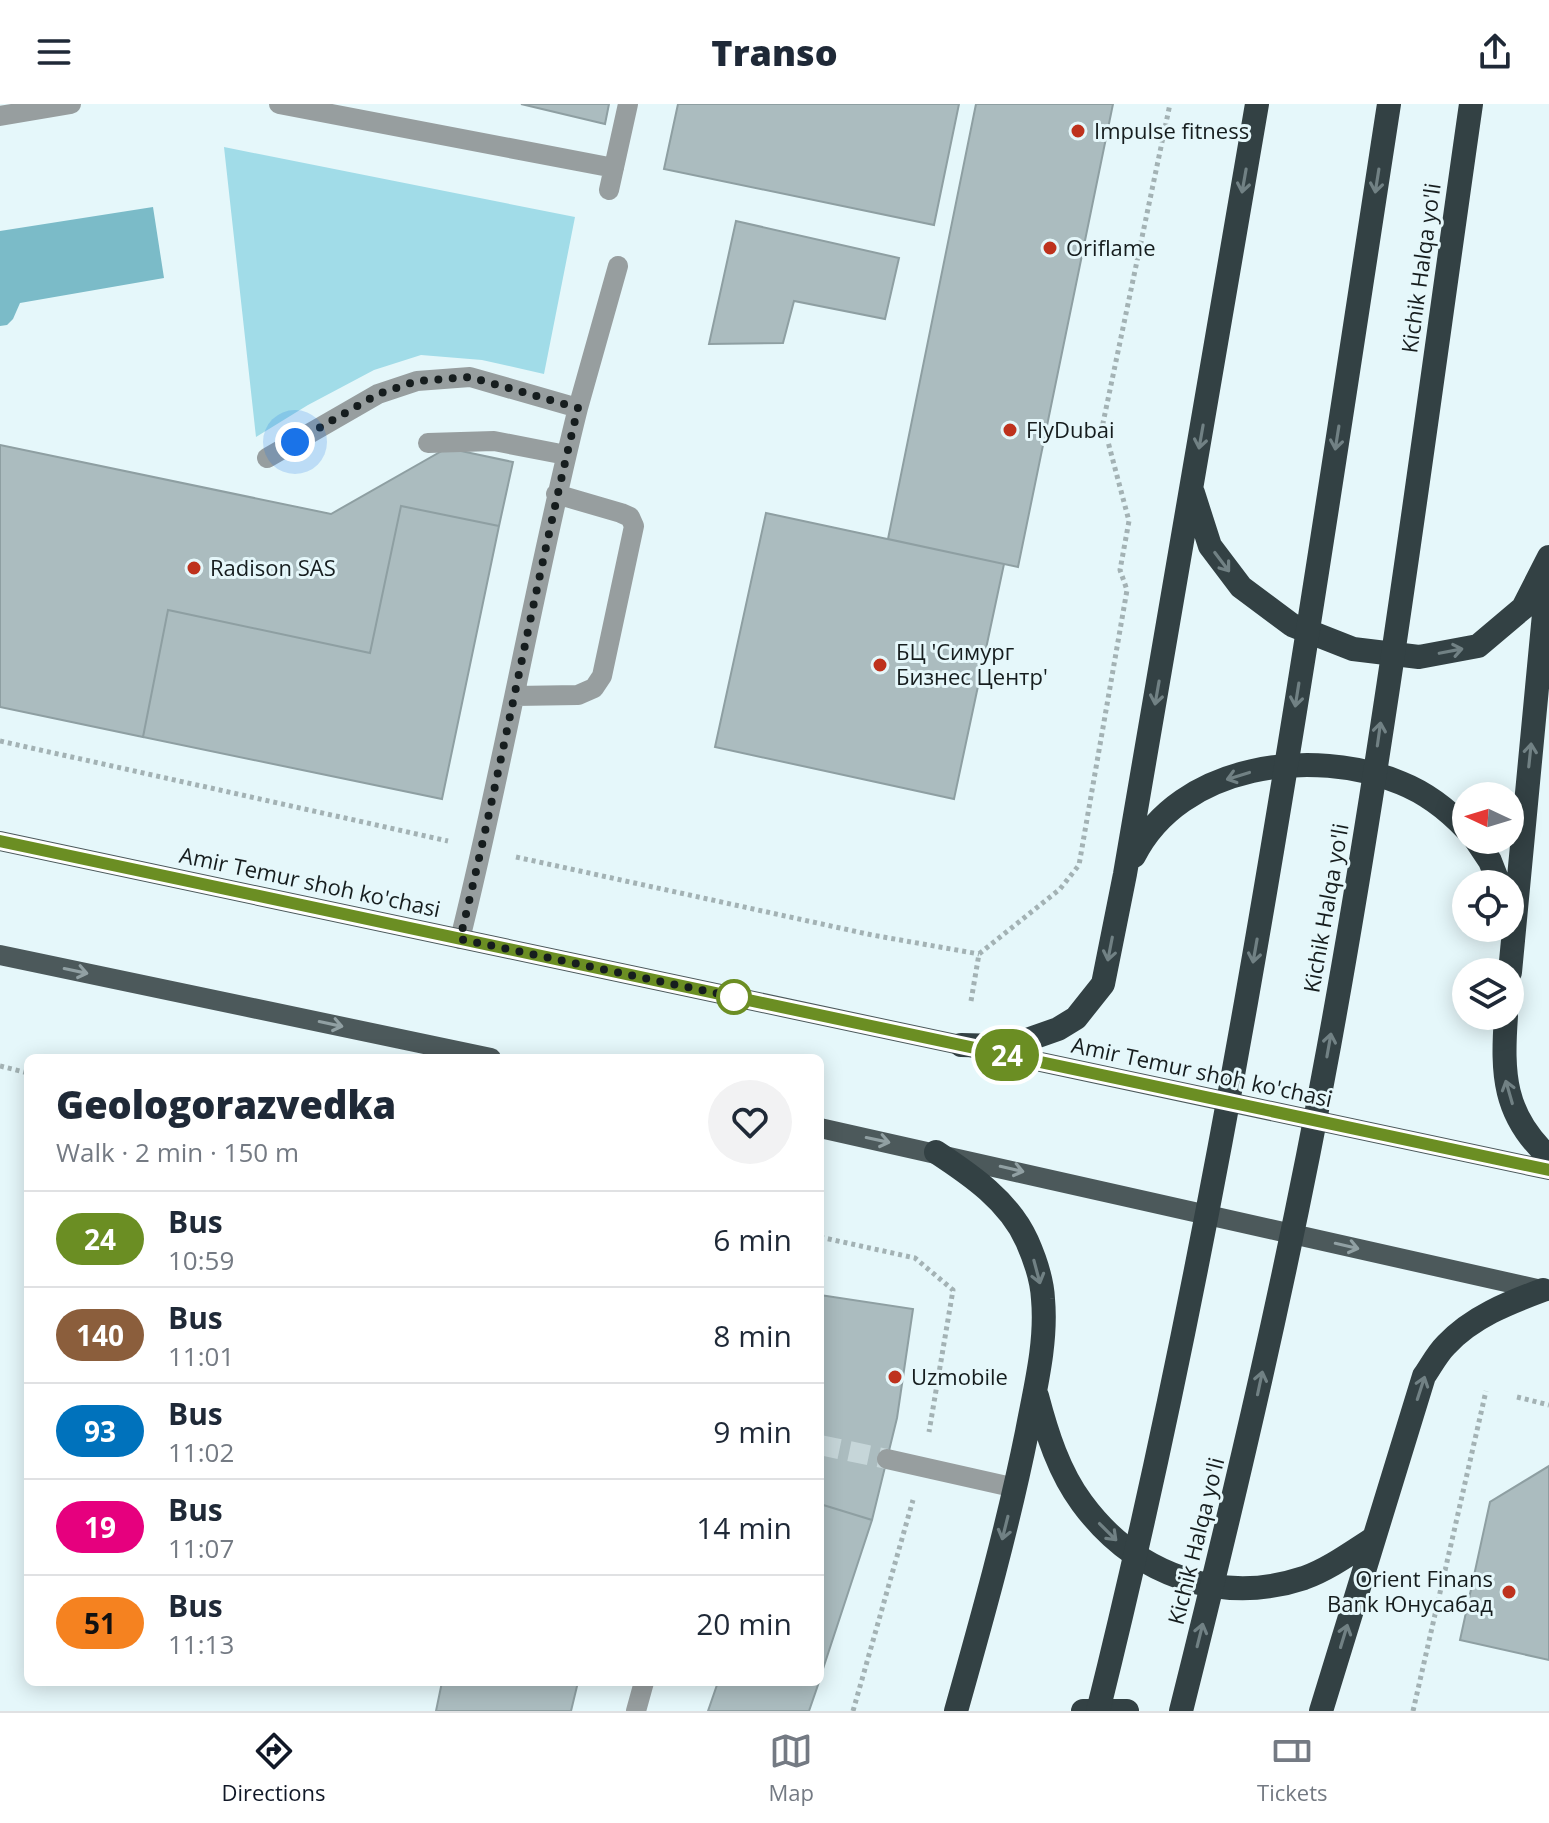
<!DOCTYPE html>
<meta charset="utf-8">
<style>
:root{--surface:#fff;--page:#f2f2f3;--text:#1f2937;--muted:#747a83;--line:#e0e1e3;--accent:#111827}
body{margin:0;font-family:"Open Sans",sans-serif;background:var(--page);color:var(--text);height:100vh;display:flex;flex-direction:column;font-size:30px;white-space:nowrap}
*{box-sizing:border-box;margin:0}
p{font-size:26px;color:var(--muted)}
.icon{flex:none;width:44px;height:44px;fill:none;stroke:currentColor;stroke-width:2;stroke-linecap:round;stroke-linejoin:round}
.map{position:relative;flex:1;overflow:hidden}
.side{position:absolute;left:24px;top:950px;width:800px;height:632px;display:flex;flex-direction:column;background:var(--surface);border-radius:12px;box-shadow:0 4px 20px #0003}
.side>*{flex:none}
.badge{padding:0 16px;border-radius:26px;font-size:28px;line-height:52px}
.needle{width:52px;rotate:274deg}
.tools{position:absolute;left:1452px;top:678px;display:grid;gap:16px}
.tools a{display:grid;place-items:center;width:72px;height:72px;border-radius:50%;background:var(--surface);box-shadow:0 4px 20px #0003;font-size:40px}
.you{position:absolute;width:40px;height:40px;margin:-20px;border:6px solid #fff;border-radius:50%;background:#1a73e8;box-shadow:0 0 0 12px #1a73e833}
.map>.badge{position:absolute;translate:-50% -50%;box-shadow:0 0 0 4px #fff}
.round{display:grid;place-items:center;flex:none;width:84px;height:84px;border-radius:42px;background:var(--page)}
.head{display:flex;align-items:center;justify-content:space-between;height:136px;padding:0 32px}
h1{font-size:38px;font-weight:800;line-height:60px}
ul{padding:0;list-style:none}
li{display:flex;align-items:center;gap:24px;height:96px;padding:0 32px;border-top:2px solid var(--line)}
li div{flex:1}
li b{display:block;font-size:30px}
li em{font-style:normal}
li .badge{min-width:88px;font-weight:700;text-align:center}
header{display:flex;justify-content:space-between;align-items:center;height:104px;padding:0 32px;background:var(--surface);font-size:36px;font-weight:800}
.tabs{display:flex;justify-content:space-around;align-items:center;height:112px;border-top:2px solid var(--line);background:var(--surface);font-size:22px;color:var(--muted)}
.tabs a{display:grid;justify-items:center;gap:4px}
.tabs .current{color:var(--accent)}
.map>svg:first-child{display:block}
.green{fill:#a1dce8}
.water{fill:#7bbbc8}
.building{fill:#abbcbf;stroke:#8e9fa2;stroke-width:2}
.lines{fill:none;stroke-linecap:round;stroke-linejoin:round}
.minor-tunnel{stroke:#c6d6d9;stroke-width:20;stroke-dasharray:20 10;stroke-linecap:butt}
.path{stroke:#a3b2b4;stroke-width:5;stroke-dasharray:4 4;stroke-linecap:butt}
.minor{stroke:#979e9f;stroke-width:20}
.major{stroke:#4c595b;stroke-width:20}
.highway{stroke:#334144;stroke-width:24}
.highway-bridge{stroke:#334144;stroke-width:24}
.oneway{stroke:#718184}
.oneway2{stroke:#91a0a3}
.line-casing{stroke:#fff;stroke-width:18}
.line{stroke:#6b8e23;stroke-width:12}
.walk{stroke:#161d1e;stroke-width:8;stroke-dasharray:0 14.4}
.poi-dot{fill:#be321d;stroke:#e5f7fa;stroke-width:3}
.stop-dot{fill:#fff;stroke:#6b8e23;stroke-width:4}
.labels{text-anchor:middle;stroke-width:6;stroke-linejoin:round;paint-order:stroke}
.poi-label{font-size:22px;fill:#161d1e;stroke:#e5f7fa;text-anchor:start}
.street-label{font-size:22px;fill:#161d1e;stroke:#e5f7fa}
</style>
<header><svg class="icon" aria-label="menu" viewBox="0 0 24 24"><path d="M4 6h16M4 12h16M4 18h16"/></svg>Transo<svg class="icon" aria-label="share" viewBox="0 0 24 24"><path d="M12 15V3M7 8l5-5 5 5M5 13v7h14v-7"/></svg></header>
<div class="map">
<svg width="1549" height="1607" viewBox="0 0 1549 1607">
<rect width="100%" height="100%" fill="#e5f7fa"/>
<path class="green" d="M224,43L575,113L544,270L482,256L421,251L374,266L308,301L256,333Z"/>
<path class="water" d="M153,103L164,174L20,199L13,215L7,221L0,222V127Z"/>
<path class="building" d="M521,0H609L605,20Z
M678,0H959L934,121L664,65Z
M976,0H1113L1018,463L888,435Z
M736,117L899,154L885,215L794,197L783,239L709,240Z
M0,341L331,410L447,344L513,358L499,422L401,402L370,549L168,506L143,633L0,603Z
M401,402L499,422L442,695L143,633L168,506L370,549Z
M766,409L1004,460L954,695L715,643Z
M820,1191L913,1205L897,1314L872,1416L820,1400Z
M1549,1362V1556L1460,1536L1490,1398Z
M820,1400L872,1416L820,1574Z
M442,1578H578L571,1607H436Z
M718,1578H819L809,1607H708Z"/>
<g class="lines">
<path class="minor-tunnel" d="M820,1341L887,1355"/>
<path class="path" d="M0,637L448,737
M516,753L872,831L979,850
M971,897L979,850L1060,785L1079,761L1127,486L1120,466L1129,417L1103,319L1170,0
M0,962L28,969
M820,1133L915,1154L953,1186L929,1328
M1517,1293L1549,1301
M853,1607L913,1396
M1413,1607L1486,1287"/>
<path class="minor" d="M279,0L614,64
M0,12L71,0
M609,86L628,0
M578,304L618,162
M428,339L494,337L566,351
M267,354L378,290L417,277L470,273L578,304C534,480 504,659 460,835
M515,592L578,591L594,584L602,572L634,422L630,413L621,409L556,390
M887,1355L1016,1384
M636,1607L644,1578"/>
<path class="major" d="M0,737L1549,1066
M0,851L491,954
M820,1024L1546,1187"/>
<path class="highway" d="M1193,389L1210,442L1241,483L1292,521L1353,545L1419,553L1478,542L1523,504L1549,453
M1476,736L1490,757L1499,780
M1134,752C1180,660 1313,642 1401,679C1426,689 1447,705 1466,725
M1510,868L1548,468
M1506,912C1502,969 1503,1011 1549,1053
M961,941L1001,942L1021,938L1058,925L1076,914L1103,880L1125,770L1257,0
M936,1048C971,1071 1009,1097 1027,1137C1035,1155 1042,1175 1043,1195C1047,1239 1035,1285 1027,1328C1008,1422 982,1515 956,1607
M1037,1292C1047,1330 1059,1368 1082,1399C1134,1470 1220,1502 1304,1474C1329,1465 1352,1448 1374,1434
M1083,1607H1127
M1321,1607L1424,1272C1431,1262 1437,1250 1446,1241C1472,1213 1508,1199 1543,1186"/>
<path class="highway-bridge" d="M1098,1607C1230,1078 1306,538 1389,0
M1181,1607C1236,1387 1288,1166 1329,942C1386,630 1426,314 1471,0"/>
</g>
<defs><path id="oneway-shaft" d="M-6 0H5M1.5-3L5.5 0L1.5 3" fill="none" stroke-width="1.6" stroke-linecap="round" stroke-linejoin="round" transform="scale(2)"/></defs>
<g class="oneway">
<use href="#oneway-shaft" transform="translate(1244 77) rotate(100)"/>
<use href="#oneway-shaft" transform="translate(1377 77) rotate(99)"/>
<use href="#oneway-shaft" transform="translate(1201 333) rotate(100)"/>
<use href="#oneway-shaft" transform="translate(1337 334) rotate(99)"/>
<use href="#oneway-shaft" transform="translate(1222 458) rotate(53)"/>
<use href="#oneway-shaft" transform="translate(1451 547) rotate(-11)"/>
<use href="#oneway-shaft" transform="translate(1157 589) rotate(100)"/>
<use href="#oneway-shaft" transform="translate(1297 591) rotate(99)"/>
<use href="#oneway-shaft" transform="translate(1379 630) rotate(-82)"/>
<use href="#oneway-shaft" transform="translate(1530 651) rotate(-84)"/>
<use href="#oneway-shaft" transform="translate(1238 672) rotate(163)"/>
<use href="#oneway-shaft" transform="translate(1110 845) rotate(101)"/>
<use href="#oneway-shaft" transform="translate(1255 847) rotate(100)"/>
<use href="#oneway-shaft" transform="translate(1329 941) rotate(-80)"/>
<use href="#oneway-shaft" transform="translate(1509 988) rotate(-106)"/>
<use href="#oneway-shaft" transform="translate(1037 1168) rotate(75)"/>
<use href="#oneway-shaft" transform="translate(1260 1279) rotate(-78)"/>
<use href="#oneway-shaft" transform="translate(1421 1284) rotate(-72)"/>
<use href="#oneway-shaft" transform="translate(1005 1424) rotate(104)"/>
<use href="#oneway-shaft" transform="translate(1108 1428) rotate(45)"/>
<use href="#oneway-shaft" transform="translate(1200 1531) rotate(-76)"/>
<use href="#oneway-shaft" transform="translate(1344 1532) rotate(-73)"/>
</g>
<g class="oneway2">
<use href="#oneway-shaft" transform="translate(76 867) rotate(12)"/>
<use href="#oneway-shaft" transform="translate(331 920) rotate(12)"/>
<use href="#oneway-shaft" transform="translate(878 1036) rotate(12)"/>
<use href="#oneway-shaft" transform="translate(1012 1065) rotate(13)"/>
<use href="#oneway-shaft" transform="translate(1347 1142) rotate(13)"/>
</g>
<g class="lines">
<g class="line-casing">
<path id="line" d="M0,737L1549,1066"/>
</g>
<use href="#line" class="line"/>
<path class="walk" d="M295,338L378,290L417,277L470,273L578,304C535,480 503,659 460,835L734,893"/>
</g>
<g class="poi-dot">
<circle cx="1078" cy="27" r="8"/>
<circle cx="1050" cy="144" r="8"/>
<circle cx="1010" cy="326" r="8"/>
<circle cx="194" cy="464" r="8"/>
<circle cx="880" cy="561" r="8"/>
<circle cx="895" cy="1273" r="8"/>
<circle cx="1509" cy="1488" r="8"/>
</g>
<circle class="stop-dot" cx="734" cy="893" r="16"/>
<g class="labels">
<g class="poi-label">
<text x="1094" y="35">Impulse fitness</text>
<text x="1066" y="152">Oriflame</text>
<text x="1026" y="334">FlyDubai</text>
<text x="210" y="472">Radison SAS</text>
<text x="896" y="556">БЦ 'Симург<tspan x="896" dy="25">Бизнес Центр'</tspan></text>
<text x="911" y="1281">Uzmobile</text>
<text x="1493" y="1483" text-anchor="end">Orient Finans<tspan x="1493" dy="25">Bank Юнусабад</tspan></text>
</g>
<g class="street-label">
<text transform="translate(1421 164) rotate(-82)" y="8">Kichik Halqa yo'li</text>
<text transform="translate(310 778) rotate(12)" y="8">Amir Temur shoh ko'chasi</text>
<text transform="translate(1326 804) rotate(-80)" y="8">Kichik Halqa yo'li</text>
<text transform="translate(1202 968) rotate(12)" y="8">Amir Temur shoh ko'chasi</text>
<text transform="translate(1196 1437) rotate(-76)" y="8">Kichik Halqa yo'li</text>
</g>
</g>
</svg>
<div class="tools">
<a><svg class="needle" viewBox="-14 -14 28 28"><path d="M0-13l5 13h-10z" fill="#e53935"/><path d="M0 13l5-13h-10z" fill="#747a83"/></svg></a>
<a><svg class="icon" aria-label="locate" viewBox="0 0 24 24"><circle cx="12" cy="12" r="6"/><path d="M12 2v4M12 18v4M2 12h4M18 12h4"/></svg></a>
<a><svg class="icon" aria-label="layers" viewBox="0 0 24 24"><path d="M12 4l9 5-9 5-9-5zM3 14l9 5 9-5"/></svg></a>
</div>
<div class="you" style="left:295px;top:338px"></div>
<b class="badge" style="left:1007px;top:951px;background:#6b8e23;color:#fff">24</b>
<section class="side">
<div class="head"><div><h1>Geologorazvedka</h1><p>Walk · 2 min · 150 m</p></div><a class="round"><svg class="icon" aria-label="heart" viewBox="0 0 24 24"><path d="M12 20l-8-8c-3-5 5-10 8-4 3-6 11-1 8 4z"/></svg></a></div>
<ul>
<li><span class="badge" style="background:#6b8e23;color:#fff">24</span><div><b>Bus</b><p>10:59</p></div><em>6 min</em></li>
<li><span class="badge" style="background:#8b5e3c;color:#fff">140</span><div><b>Bus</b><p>11:01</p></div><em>8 min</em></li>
<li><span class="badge" style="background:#0072bc;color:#fff">93</span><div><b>Bus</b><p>11:02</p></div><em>9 min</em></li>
<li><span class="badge" style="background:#e6007e;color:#fff">19</span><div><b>Bus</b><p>11:07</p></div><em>14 min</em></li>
<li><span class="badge" style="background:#f58220;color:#111">51</span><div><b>Bus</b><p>11:13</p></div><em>20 min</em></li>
</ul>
</section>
</div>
<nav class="tabs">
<a class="current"><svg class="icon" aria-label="directions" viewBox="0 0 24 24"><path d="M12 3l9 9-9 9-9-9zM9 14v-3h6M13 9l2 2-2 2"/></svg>Directions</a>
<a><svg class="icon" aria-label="map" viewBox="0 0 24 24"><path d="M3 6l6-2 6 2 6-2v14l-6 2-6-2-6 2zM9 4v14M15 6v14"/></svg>Map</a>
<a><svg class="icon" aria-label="tickets" viewBox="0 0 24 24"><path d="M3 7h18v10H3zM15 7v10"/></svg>Tickets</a>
</nav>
